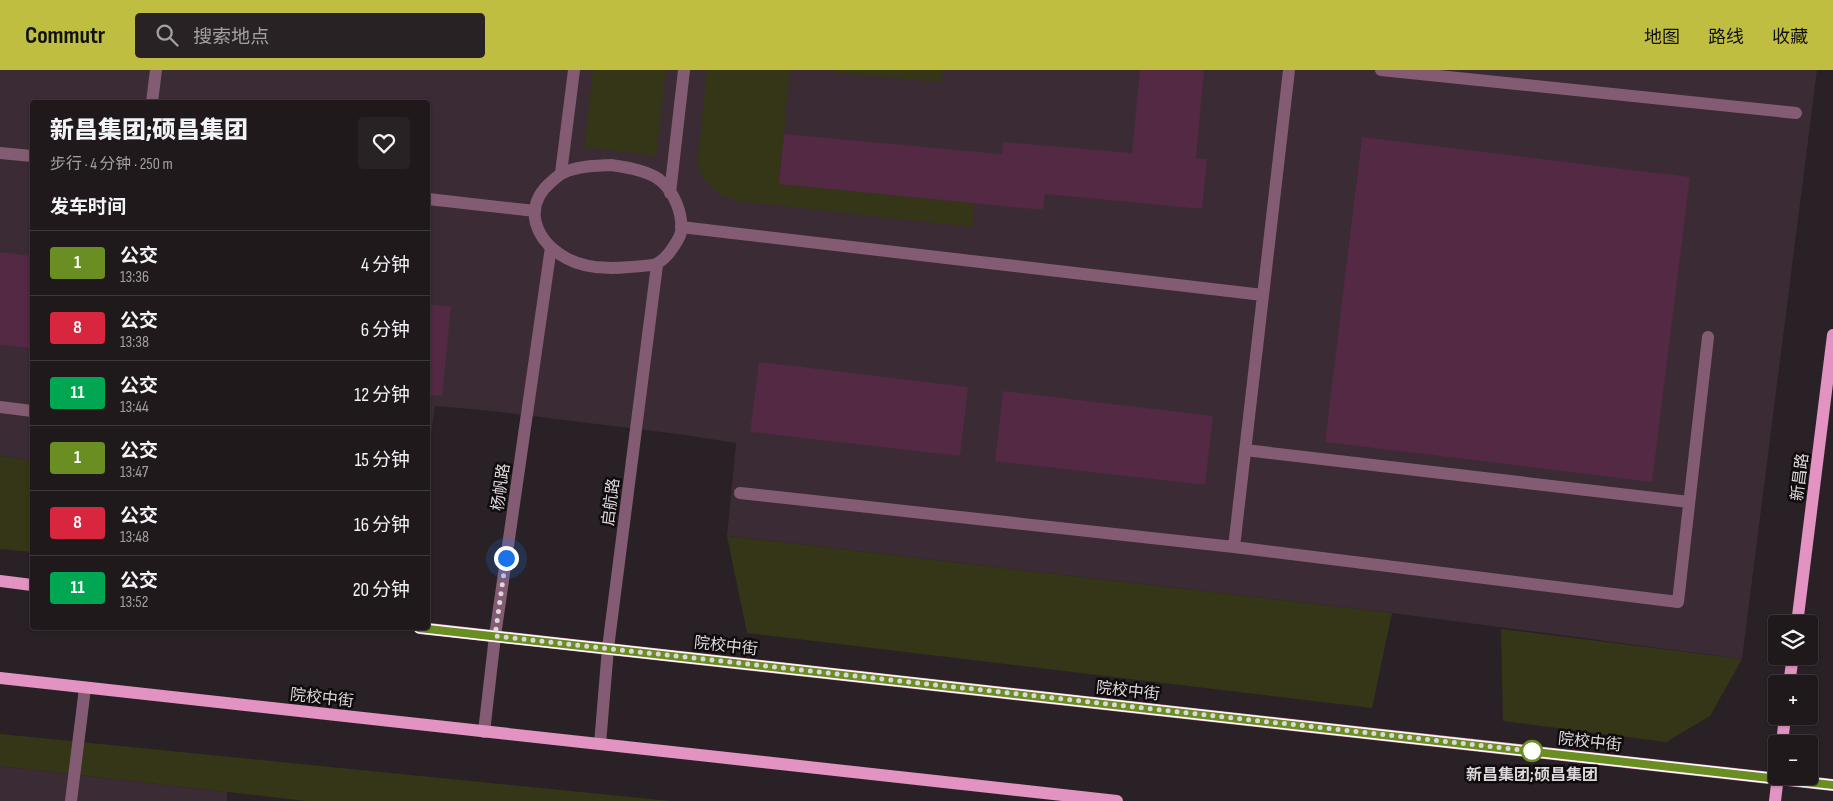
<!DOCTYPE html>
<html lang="zh">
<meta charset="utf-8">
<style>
:root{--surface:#20191c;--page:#282225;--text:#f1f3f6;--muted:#a2a0a3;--line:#3d383b;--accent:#bfbe41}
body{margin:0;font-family:"Sofia Sans Condensed","Noto Sans SC",sans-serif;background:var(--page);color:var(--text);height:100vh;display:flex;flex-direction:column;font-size:19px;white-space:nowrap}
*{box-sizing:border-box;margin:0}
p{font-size:16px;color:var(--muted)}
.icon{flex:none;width:28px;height:28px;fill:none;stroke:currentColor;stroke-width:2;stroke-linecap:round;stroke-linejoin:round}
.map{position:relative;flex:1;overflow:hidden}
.drawer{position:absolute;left:30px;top:30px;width:400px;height:530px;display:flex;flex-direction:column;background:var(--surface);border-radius:5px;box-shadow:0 1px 4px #0004,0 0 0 1px var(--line)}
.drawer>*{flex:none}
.badge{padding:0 10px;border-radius:4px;font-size:18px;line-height:32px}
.controls{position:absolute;left:1768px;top:545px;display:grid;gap:10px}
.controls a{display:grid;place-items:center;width:50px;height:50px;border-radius:5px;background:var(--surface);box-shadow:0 1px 4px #0004,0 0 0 1px var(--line);font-size:25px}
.you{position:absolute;width:25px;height:25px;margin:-12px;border:4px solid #fff;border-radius:50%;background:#1a73e8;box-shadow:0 0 0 8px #1a73e833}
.map>.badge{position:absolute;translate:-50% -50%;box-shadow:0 0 0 2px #fff}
h2{padding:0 20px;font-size:19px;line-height:45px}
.round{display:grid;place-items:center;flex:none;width:52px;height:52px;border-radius:5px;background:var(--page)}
.summary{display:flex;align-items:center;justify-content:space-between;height:85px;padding:0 20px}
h1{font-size:24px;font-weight:800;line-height:38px}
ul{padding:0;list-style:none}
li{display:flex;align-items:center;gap:15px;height:65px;padding:0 20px;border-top:1px solid var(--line)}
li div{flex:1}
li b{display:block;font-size:19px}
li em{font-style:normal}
li .badge{min-width:55px;font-weight:700;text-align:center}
header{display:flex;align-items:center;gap:30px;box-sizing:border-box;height:70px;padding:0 25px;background:var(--accent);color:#111}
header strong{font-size:24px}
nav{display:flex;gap:28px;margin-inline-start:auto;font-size:18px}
.search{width:350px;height:45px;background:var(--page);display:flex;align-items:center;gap:12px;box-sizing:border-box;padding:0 18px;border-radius:5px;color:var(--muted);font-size:19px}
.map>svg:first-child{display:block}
.built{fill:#3a2b34}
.green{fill:#353518}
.building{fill:#532943}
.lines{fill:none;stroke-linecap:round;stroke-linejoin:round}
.minor{stroke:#835c73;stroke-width:12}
.major{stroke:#e293c2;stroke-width:12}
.line-casing{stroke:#fff;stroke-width:11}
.line{stroke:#6b8e23;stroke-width:8}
.walk{stroke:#ddd6da;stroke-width:5;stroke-dasharray:0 9}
.stop-dot{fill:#fff;stroke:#6b8e23;stroke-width:2.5}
.labels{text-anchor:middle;stroke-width:5;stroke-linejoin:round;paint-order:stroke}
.street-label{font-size:16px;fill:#ddd6da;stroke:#100c0e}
.stop-label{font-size:16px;font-weight:bold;fill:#ddd6da;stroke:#100c0e}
</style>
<header>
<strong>Commutr</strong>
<div class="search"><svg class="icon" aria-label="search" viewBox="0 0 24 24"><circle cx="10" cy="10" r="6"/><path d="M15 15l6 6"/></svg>搜索地点</div>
<nav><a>地图</a><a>路线</a><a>收藏</a></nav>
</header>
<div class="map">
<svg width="1833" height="731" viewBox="0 0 1833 731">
<rect width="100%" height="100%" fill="#2a2126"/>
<path class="built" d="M0,0H1817L1742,589L1392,543L727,466L736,373L685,365L493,341L435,336L428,387V32H32V390L0,386Z
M0,696L227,722V731H0Z"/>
<path class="green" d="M593,0H666L656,86L584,77Z
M707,0H790L779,114L975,133L972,157L738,131L720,125L705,111L697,96Z
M836,0H943L941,12L835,3Z
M0,386L32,390V482L0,479Z
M727,466L1392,543L1372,638L747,563Z
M1501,559L1742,589L1710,646L1666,672L1503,651Z
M0,664L671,731H306L0,696Z"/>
<path class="building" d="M1140,0H1204L1196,88L1207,89L1202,139L1045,124L1043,140L779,114L784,64L1002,84L1003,72L1132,83Z
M1362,67L1690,107L1652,412L1325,372Z
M0,182L32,186V278L0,275Z
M428,234L451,237L442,326L428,325Z
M759,292L968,317L960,386L750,362Z
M1003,321L1213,346L1205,415L995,391Z"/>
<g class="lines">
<path class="minor" d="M1381,0L1796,43
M152,32L156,0
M0,83L32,86
M611,95C626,97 650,101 661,111C675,123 683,145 681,162C680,168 675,174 672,179C668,185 660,194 652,195C625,198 591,202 566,188C536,171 521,138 551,112C555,109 558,105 563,103C578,96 595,96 611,95Z
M561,103L574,0
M670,123L684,0
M428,129L535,141
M681,157L1263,225
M0,337L32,341
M1245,380L1689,432
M740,423L1234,477L1289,0
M1234,477L1678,532L1708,267
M484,662L495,566L551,177
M600,674L608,578L657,195
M71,731L85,618"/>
<path class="major" d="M0,511L32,515
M1797,554L1833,265
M420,558L1833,715
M0,608L1117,731
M1789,614L1793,586
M1782,674L1785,646
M1775,731L1778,706"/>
</g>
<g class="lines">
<g class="line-casing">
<path id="line" d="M419,558L1833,715"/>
</g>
<use href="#line" class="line"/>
<path class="walk" d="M506,488L495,566L1540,682L1532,681"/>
</g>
<circle class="stop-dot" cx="1532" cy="681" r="10"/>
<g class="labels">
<g class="street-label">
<text transform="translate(1799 407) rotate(-83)" y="6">新昌路</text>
<text transform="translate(500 417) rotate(-82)" y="6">杨帆路</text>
<text transform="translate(610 432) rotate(-83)" y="6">启航路</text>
<text transform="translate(726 575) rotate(6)" y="6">院校中街</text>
<text transform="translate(1128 620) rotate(6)" y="6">院校中街</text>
<text transform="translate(322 627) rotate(6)" y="6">院校中街</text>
<text transform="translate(1590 671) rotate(6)" y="6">院校中街</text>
</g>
<g class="stop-label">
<text x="1532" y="710">新昌集团;硕昌集团</text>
</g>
</g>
</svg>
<div class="controls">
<a><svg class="icon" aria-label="layers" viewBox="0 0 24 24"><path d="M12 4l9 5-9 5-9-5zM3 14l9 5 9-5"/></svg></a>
<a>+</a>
<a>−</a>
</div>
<div class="you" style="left:506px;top:488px"></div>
<section class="drawer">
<div class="summary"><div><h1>新昌集团;硕昌集团</h1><p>步行 · 4 分钟 · 250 m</p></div><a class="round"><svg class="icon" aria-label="heart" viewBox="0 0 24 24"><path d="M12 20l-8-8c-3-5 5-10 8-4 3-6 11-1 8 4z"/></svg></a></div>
<h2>发车时间</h2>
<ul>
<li><span class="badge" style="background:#6b8e23;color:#fff">1</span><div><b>公交</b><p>13:36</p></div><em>4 分钟</em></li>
<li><span class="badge" style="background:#d7263d;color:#fff">8</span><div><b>公交</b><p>13:38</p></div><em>6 分钟</em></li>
<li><span class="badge" style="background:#00a651;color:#fff">11</span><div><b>公交</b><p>13:44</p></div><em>12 分钟</em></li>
<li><span class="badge" style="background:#6b8e23;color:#fff">1</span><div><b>公交</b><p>13:47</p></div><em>15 分钟</em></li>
<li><span class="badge" style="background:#d7263d;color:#fff">8</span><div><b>公交</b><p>13:48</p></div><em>16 分钟</em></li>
<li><span class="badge" style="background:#00a651;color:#fff">11</span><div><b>公交</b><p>13:52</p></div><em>20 分钟</em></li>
</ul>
</section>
</div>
